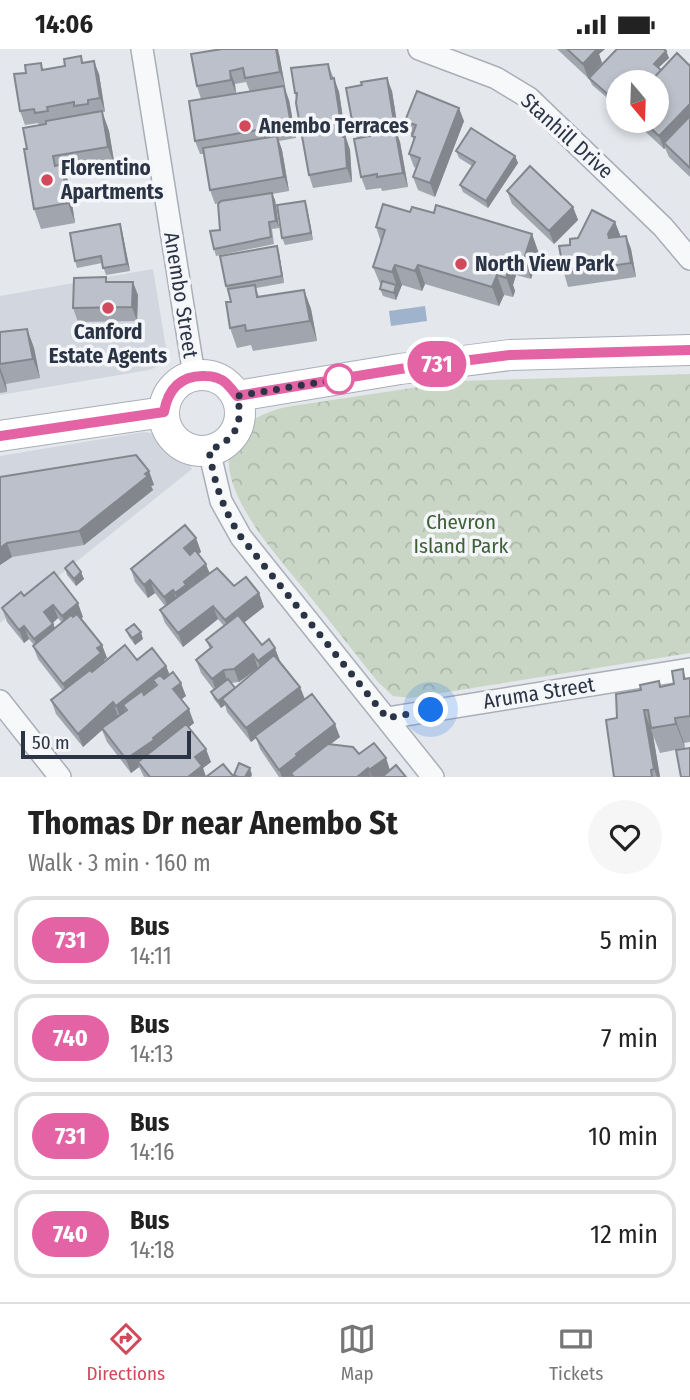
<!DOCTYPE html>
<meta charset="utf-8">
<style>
:root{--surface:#fff;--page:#f6f6f6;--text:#222;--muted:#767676;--line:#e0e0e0;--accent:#d1495b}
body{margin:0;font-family:"Fira Sans Condensed",sans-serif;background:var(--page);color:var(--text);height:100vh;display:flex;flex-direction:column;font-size:26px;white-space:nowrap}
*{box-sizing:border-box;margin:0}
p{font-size:23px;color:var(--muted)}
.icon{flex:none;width:38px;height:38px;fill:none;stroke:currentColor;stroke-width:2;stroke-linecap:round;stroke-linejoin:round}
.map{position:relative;height:728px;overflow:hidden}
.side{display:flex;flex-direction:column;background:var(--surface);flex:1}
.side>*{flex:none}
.badge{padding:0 14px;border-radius:23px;font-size:24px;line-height:46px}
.needle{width:46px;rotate:161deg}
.controls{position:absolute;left:606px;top:21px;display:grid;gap:14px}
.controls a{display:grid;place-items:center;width:63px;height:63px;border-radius:50%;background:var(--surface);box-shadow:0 4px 10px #0003;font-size:35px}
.scale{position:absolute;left:21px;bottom:18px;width:170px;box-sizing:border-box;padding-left:7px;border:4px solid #2b3445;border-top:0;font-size:19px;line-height:24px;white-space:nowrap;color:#2b3445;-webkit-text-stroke:5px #f4f6f9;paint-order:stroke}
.you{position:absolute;width:35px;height:35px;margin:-18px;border:5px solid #fff;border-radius:50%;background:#1a73e8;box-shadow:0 0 0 10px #1a73e833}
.map>.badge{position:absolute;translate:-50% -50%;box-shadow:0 0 0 4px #fff}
.round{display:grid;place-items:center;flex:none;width:74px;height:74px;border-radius:37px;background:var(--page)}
.head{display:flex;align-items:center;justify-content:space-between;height:119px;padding:0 28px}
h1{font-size:33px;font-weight:700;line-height:52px}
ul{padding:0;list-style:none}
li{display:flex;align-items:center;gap:21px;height:88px;margin:0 14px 10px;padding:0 14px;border:4px solid var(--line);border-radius:21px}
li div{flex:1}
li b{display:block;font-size:26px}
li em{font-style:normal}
li .badge{min-width:77px;font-weight:700;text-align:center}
.status{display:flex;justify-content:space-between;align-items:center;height:49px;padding:0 35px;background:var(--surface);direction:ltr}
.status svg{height:19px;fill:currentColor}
.tabs{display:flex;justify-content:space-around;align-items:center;height:98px;border-top:2px solid var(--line);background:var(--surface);font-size:19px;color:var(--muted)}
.tabs a{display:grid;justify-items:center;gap:4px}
.tabs .on{color:var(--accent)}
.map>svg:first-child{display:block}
.built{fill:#d2d6de}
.park{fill:url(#park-crowns)}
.water{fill:#9fb4cc}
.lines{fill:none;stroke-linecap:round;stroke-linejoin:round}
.minor-casing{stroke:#a9aeb7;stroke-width:24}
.secondary-casing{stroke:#a9aeb7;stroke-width:32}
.minor{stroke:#f7f8fa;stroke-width:21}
.secondary{stroke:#fff;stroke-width:30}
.wall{fill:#a1a5ae;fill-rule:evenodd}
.shaded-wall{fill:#83868d}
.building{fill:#bbc0ca;stroke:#83868d;stroke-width:2}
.line-casing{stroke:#fff;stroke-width:16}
.line{stroke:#e463a4;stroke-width:10}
.walk{stroke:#2b3445;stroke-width:7;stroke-dasharray:0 12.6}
.poi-dot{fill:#d1495b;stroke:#f4f6f9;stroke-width:2.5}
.stop-dot{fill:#fff;stroke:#e463a4;stroke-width:3.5}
.labels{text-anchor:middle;stroke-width:7;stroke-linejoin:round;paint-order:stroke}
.poi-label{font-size:21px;font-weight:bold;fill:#2b3445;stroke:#f4f6f9;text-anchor:start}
.street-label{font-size:21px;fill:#2b3445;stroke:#f4f6f9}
.park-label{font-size:21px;fill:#3f6138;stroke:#f4f6f9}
</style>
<div class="status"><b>14:06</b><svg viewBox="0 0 49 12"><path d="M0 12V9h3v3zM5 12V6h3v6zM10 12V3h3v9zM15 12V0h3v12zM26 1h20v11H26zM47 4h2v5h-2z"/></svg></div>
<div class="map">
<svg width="690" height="728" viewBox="0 0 690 728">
<defs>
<pattern id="park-crowns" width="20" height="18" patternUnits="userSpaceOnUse" patternTransform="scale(1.75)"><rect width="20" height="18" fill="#c9d6c5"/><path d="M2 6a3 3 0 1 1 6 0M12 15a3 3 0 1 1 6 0" fill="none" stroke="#adb8ab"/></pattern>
</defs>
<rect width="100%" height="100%" fill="#e4e7ec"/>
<path class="built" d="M153,220L166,299L164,309L159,317L149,321L0,346V247Z
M144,383L157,385L173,392L186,407L192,420L0,574V407Z"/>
<path class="park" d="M690,325V604L410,649L393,647L378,633C353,602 329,571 304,540C262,489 168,387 286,358L458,332Z"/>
<path class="water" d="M425,257L427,272L391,277L389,262Z"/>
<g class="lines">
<g class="minor-casing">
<path id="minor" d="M142,0L194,326
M419,0L496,29L529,49L663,178L690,210
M209,401L221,452L241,488L433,728
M0,652L60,728
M387,669L690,620"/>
</g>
<g class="secondary-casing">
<path id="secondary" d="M164 364a38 38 0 1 1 76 0a38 38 0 1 1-76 0Z
M237,347L400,320L510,306L690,301
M0,387L164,363"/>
</g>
<use href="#minor" class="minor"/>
<use href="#secondary" class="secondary"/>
</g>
<path class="wall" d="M557,0H605L599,5L602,14L588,29Z
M666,2L669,9L658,19L661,21L690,17V128L669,108L665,99L664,100L634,72H656V33H618V58L592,36L589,29Z
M191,5H279L285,37L268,40L289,51L296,89L279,92L282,101L289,142L272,145L275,151L279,179L272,180L274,195L216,207L214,200L220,181L219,154L215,155L210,141L204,105H200L195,92L201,50L197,37ZM246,33L250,43L236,45L235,35Z
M81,7L83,14L99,25L105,63H102L109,82L115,118L66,125L69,135L75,174L41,180L34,160L27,100L39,76L38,74L25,76L20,62L44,21L65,17Z
M328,15L339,43L346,89L350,101L352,133L313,139L309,126L296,49L295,44Z
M392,42L399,87H398L400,93L408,138L382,142L381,139L366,141L361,128L357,89L353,77Z
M405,72H464L435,148L418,141L413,128L416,119L414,118L409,105L414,92Z
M456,102L515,107L518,114L488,159L463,143L460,136L472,117L459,109Z
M507,142L573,158L578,171L554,195L512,155Z
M305,152L307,159L313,191L285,196L282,189Z
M410,163L434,164L532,185L539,205L531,230L516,226L513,236L515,242L513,248L504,246L499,257L425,235L422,242L402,236L396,251L383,247L380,240L381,237L373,218L381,193L376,178Z
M615,173L620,186L619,188L626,187L631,200L636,228L568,238L564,224L570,196L578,189Z
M122,182L130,222L106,226L102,214L77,219L75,212Z
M279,204L284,234L256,239L259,248L304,241L311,260L317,292L253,302L251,296L237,299L230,279L231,253L229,244H228L226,237Z
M106,228L107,233L138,246L137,272L78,273L73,259Z
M27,280L34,299L40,329L6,335L7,343L0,344V283Z
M149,422L154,436L151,437L153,441L84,496L12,508L0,516V428Z
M196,489L201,503L198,505L210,524L234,537L259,544L264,558L244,573L262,596L280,612L300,638L305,650L340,688L331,695L359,705L386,709L390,721L406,728H279L260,700L256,689L251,693L227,663L225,656L221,659L214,650L211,643L214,641L201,624L196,611L210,600L206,591L224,577L218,570L183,598L165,574L160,561L165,557L155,544L148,549L135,533L131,520ZM258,619L235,639L231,634L239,633Z
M65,519L81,523L84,530L76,537L67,526Z
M24,547L83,568L81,569L102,596L107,609L104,611L105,613L137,611L166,617L170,626L186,647L181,650L194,674L189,678L211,713L203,719L206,728H144L139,718L131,724L107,693L102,681L83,698L56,665L51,651L63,642L38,610L33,597L34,596L29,590L24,594L7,573L2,559ZM58,569L62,574L55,579L53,574Z
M126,581L143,590L135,596L129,588Z
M683,620L686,630L690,629V693L684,694L685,699L660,704L653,686L660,728H614L617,669L659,632L661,638L674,635Z"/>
<path class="shaded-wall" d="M276,0H278L279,5L285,37L280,23Z
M594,0H605L599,5L602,14L588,29L583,15Z
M666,2L669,9L656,21L654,15Z
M94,12L99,25L105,63L100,49Z
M230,22L235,35L236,45L231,31Z
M334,29L339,43L346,89L350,101L352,133L347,119Z
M387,29L392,42L399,87L394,73Z
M284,37L289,51L296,89L291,75Z
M690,55V74L664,94L665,99L664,100L659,87Z
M459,59L464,72L435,148L430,134Z
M102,62L109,82L115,118L108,98Z
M395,80L400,93L408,138L403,124Z
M277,87L282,101L289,142L284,128Z
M515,107L518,114L488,159L486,152Z
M62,115L69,135L75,174L68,154Z
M272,144L275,151L279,179L276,172Z
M305,152L307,159L313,191L311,184Z
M573,158L578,171L554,195L549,182Z
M615,173L620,186L613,198L614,202L608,185Z
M120,175L122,182L130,222L127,215Z
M532,185L539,205L531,230L524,210Z
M626,187L631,200L636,228L631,214Z
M277,197L279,204L284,234L282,227Z
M509,206L516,226L513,236L515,242L513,248L504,222Z
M395,216L402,236L399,243L392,223Z
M418,216L425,235L422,242L415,222Z
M497,226L504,246L499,257L492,238Z
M133,233L138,246L137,272L132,258Z
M396,236L399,243L396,251L394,244Z
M304,241L311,260L317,292L310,272Z
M27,280L34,299L40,329L33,310Z
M0,318L6,335L7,343L0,323Z
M149,422L154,436L151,437L153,441L84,496L79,482Z
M196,489L201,503L189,512L184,499Z
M7,494L12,508L0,516V499Z
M206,515L211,528L180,557L175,544L184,533Z
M81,523L84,530L76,537L74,530Z
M150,531L155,544L148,549L144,536Z
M173,541L178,554L169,561L164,548Z
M259,544L264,558L230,585L225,571Z
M78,554L83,568L67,580L62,567Z
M53,556L58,569L49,577L44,563Z
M213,557L218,570L183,598L178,584Z
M53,575L58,588L39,603L34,590Z
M24,577L29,590L24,594L19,581Z
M141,583L143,590L135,596L132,589Z
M102,596L107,609L104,611L106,618L68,648L63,635Z
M275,599L280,612L263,626L258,612Z
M253,605L258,619L239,633L234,620Z
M166,617L171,630L157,636L153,631L157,642L123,656L127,666L121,670L116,657Z
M224,621L228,635L217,644L212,630Z
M181,634L186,647L178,653L173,640Z
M300,638L305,651L251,693L246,679Z
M235,639L222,650L225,656L221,659L218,652Z
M113,653L118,667L83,698L78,685Z
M189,660L194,674L158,702L138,713L139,718L131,724L126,710Z
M644,661L653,686L660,728H657L654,720Z
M675,669L684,694L685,699L676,675Z
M335,675L340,688L291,724L293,728H282L279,721L296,705Z
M206,700L211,713L203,719L206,728H188L195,708Z
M386,709L390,722L383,728H372L369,721Z
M250,719L252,726L251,728H245Z
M368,719L371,728H357Z"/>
<path class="building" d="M222,0H276L280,23L245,29L243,19L230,22L231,31L197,37L191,5Z
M567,0H597L583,15Z
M617,0H664L666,2L654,15L661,21L650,33H642L636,27L632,31L635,33H618V54L589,29Z
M677,4L690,17V55L659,87L643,72H656V33H650Z
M81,7L82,14L94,12L100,49L88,51V55L74,57V53L47,58L48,62L35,64L34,60L20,62L14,25L26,24L25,16L41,14L42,21L65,17L64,10Z
M328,15L331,30L334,29L343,88H345L347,119L309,126L296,54L297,44H295L291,19Z
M387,29L394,73L369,77L368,74L353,77L346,39L362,36L361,33Z
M284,37L291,75L195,92L189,52Z
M417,42L459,59L430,134L413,128L420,109L409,105L415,88L412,87L416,76L405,72Z
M102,62L108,98L53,107L55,117L62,115L68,154L34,160L24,100H27L23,79L46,75V72Z
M690,67V119L664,94Z
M471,79L515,107L486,152L460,136L475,113L456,102Z
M395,80L403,124L377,128V125L361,128L354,90L370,87V84Z
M277,87L284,128L210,141L203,99Z
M530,117L573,158L549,182L507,142Z
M272,144L276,172L269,173L271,188L214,200L210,182L220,181L218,155L221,152Z
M305,152L311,184L282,189L277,156Z
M383,155L410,163L412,158L434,164L436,156L532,185L524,210L509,206L504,222L508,223L506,229L497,226L492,238L418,216L415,222L395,216L392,223L373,218L385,181L376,178Z
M592,161L615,173L608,185L609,189L626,187L631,214L564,224L559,197L570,196V190L578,189Z
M120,175L127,215L103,219L101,207L75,212L70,184Z
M277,197L282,227L226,237L220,207Z
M106,228V233H133L132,258L73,259L74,229Z
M382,232L396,236L394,244L380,240Z
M255,236L257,248L304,241L310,272L246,282L245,276L230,279L226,253H231L228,240Z
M27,280L33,310L0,315V283Z
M136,406L149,422L145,425L148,427L79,482L7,494L0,499V428Z
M185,476L196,489L184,499L190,506L195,501L206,515L184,533L186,536L175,544L173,541L164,548L150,531L144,536L131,520Z
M73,512L81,523L74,530L65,519Z
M217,519L234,537L246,528L259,544L225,571L213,557L178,584L160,561Z
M54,523L78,554L62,567L53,556L44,563L53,575L34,590L24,577L19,581L2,559L21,543L24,547Z
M77,565L102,596L97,599L101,604L63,635L33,597L71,566L73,568Z
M238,566L262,596L269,590L275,599L258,612L253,605L234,620L224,621L212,630L196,611L212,598L206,591Z
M134,575L141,583L132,589L126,581Z
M125,596L137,611L152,599L166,617L116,657L113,653L78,685L51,651L90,621L92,623Z
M274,606L300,638L246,679L222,650Z
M683,620L684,630L690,629V667L675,669L676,675L651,679L648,661H644L654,720L651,721L652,728H614L606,671L617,669L616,645L641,641L640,636L659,632L660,638L674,635L672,622Z
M173,623L181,634L173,640L189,660L153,689L154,691L126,710L102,679L127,661L123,656L142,642L144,646L157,636L153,631L160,626L164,630Z
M228,630L235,639L218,652L211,643Z
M312,645L335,675L296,705L297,707L279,721L255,687Z
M186,675L206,700L195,708L202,717L188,728H150L138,713Z
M374,694L386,709L369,721L368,719L357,728H294L291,724L328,695L353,698L359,705Z
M690,699V728H681L676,701Z
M239,714L250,719L245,728H238L234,726Z
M223,715L234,728H206Z
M396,716L406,728H382Z"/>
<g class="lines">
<g class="line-casing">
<path id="line" d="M0,387L164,363C168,340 181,326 205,327C213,327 220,329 226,334C230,338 234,343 237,347L400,320L510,306L690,301"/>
</g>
<use href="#line" class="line"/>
<path class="walk" d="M339,330L345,329L237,347C244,374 235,392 209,401C214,433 223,461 241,488L387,669L431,661"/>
</g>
<g class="poi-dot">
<circle cx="245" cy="77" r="7"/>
<circle cx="47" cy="131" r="7"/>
<circle cx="461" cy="215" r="7"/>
<circle cx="108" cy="259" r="7"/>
</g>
<circle class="stop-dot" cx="339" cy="330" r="14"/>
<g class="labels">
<g class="poi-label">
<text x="259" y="84">Anembo Terraces</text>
<text x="61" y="126">Florentino<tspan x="61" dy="24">Apartments</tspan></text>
<text x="475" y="222">North View Park</text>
<text x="108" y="290" text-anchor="middle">Canford<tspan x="108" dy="24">Estate Agents</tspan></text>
</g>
<g class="street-label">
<text transform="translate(567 87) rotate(42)" y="7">Stanhill Drive</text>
<text transform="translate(181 246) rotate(81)" y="7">Anembo Street</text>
<text transform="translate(539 644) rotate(-9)" y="7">Aruma Street</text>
</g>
<g class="park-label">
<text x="461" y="480">Chevron<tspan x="461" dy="24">Island Park</tspan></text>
</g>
</g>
</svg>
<div class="controls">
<a><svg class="needle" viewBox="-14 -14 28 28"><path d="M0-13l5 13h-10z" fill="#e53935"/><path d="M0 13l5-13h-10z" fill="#767676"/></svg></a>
</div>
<div class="scale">50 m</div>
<div class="you" style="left:431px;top:661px"></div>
<b class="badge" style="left:437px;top:315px;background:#e463a4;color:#fff">731</b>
</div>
<section class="side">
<div class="head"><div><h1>Thomas Dr near Anembo St</h1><p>Walk · 3 min · 160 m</p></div><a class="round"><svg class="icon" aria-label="heart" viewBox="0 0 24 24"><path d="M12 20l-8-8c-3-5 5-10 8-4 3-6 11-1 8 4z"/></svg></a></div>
<ul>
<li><span class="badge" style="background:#e463a4;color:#fff">731</span><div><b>Bus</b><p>14:11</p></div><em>5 min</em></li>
<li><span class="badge" style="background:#e463a4;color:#fff">740</span><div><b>Bus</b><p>14:13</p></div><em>7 min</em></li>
<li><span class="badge" style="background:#e463a4;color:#fff">731</span><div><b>Bus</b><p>14:16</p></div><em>10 min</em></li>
<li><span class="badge" style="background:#e463a4;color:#fff">740</span><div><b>Bus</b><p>14:18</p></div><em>12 min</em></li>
</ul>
</section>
<nav class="tabs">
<a class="on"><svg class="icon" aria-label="directions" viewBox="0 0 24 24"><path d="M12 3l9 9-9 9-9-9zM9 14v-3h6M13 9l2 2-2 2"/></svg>Directions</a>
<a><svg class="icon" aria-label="map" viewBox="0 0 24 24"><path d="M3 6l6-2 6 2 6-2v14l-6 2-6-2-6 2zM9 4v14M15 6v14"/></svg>Map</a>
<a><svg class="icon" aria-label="tickets" viewBox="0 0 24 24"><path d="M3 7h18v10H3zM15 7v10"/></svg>Tickets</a>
</nav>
